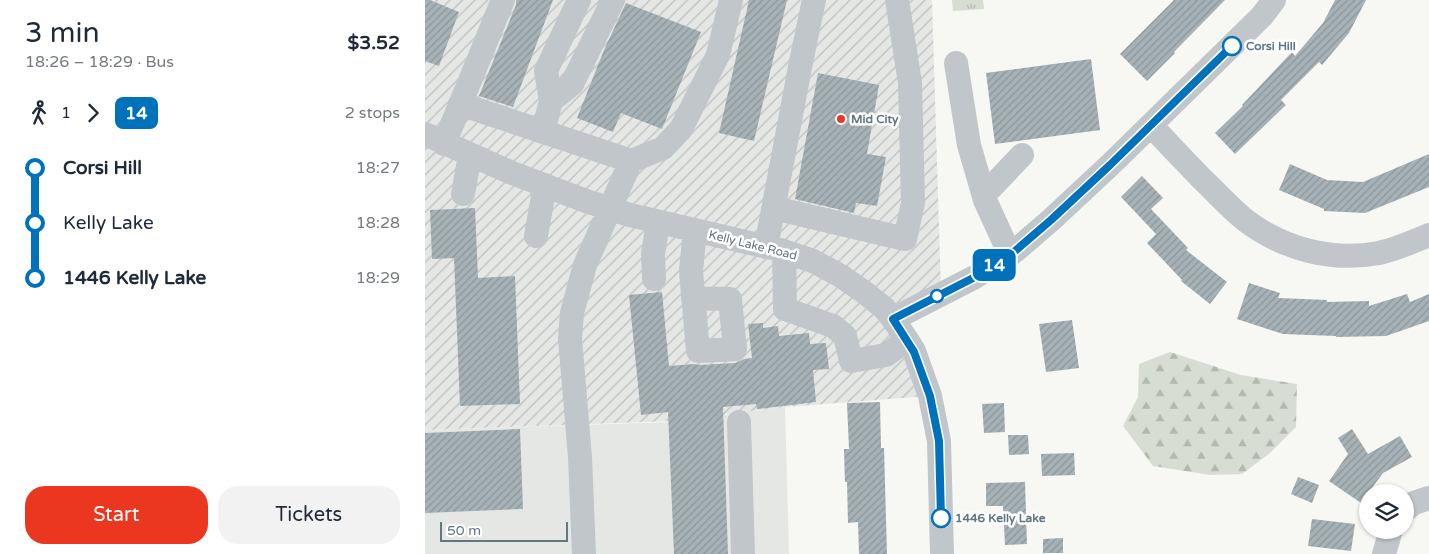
<!DOCTYPE html>
<meta charset="utf-8">
<style>
:root{--surface:#fff;--page:#f2f2f3;--text:#1f2937;--muted:#747a83;--accent:#eb3620}
body{margin:0;font-family:"Varela Round",sans-serif;background:var(--page);color:var(--text);height:100vh;display:flex;flex-direction:column;font-size:19px;white-space:nowrap}
*{box-sizing:border-box;margin:0}
p{font-size:16px;color:var(--muted)}
.icon{flex:none;width:28px;height:28px;fill:none;stroke:currentColor;stroke-width:2;stroke-linecap:round;stroke-linejoin:round}
.map{position:relative;flex:1;overflow:hidden}
.side{display:flex;flex-direction:column;background:var(--surface);width:425px}
.side>*{flex:none}
.badge{padding:0 10px;border-radius:8px;font-size:18px;line-height:32px}
.buttons{position:absolute;left:934px;top:484px;display:grid;gap:10px}
.buttons a{display:grid;place-items:center;width:55px;height:55px;border-radius:50%;background:var(--surface);box-shadow:0 1px 4px #0004;font-size:25px}
.scale{position:absolute;left:15px;bottom:12px;width:128px;box-sizing:border-box;padding-left:5px;border:2px solid #617781;border-top:0;font-size:14px;line-height:18px;white-space:nowrap;color:#617781;-webkit-text-stroke:4px #fff;paint-order:stroke}
.map>.badge{position:absolute;translate:-50% -50%;box-shadow:0 0 0 2px #fff}
.legs{display:flex;align-items:center;gap:8px;height:55px;padding:0 25px;font-size:16px}
.legs p{margin-inline-start:auto}
.summary{display:flex;align-items:center;justify-content:space-between;height:85px;padding:0 25px}
h1{font-size:28px;font-weight:600;line-height:38px}
.action{display:flex;gap:10px;margin-top:auto;padding:10px 25px}
.action a{flex:1;height:58px;border-radius:20px;background:var(--accent);color:#fff;font-size:20px;font-weight:600;line-height:58px;text-align:center}
.action a+a{background:var(--page);color:var(--text)}
ul{padding:0 25px;list-style:none}
li{display:flex;align-items:center;gap:18px;height:55px;font-size:19px}
li i{display:grid;place-items:center;width:8px;height:100%;margin:0 6px;background:currentColor}
li i::after{content:'';width:12px;height:12px;margin:-6px;border:4px solid;border-radius:50%;background:var(--surface)}
li p{margin-inline-start:auto}
li:first-child i{background:linear-gradient(#0000 50%,currentColor 0)}
li:last-child i{background:linear-gradient(currentColor 50%,#0000 0)}
main{display:flex;flex:1;min-height:0}
.map>svg:first-child{display:block}
.built{fill:#e5e7e5}
.industrial{fill:url(#industrial-furrows)}
.forest{fill:url(#forest-firs)}
.park{fill:url(#park-tufts)}
.building{fill:url(#building-hatch)}
.lines{fill:none;stroke-linecap:round;stroke-linejoin:round}
.minor{stroke:#c0c6c9;stroke-width:24}
.line-1-casing{stroke:#fff;stroke-width:11}
.line-1{stroke:#0072bc;stroke-width:8}
.stop-1-dot{fill:#fff;stroke:#0072bc;stroke-width:2.5}
.poi-dot{fill:#eb3620;stroke:#fff;stroke-width:2}
.labels{text-anchor:middle;stroke-width:5;stroke-linejoin:round;paint-order:stroke}
.stop-label{font-size:12px;font-weight:bold;fill:#617781;stroke:#fff;text-anchor:start}
.poi-label{font-size:12px;font-weight:bold;fill:#617781;stroke:#fff;text-anchor:start}
.street-label{font-size:12px;fill:#617781;stroke:#fff}
</style>
<main>
<section class="side">
<div class="summary"><div><h1>3 min</h1><p>18:26 – 18:29 · Bus</p></div><b>$3.52</b></div>
<div class="legs"><svg class="icon" aria-label="walk" viewBox="0 0 24 24"><circle cx="13" cy="4" r="2"/><path d="M13 8l-2 6 4 7M11 14l-3 7M7 12l3-4h3l4 4"/></svg>1<svg class="icon" aria-label="forward" viewBox="0 0 24 24"><path d="M9 5l7 7-7 7"/></svg><b class="badge" style="background:#0072bc;color:#fff">14</b><p>2 stops</p></div>
<ul>
<li><i style="color:#0072bc"></i><b>Corsi Hill</b><p>18:27</p></li>
<li><i style="color:#0072bc"></i><span>Kelly Lake</span><p>18:28</p></li>
<li><i style="color:#0072bc"></i><b>1446 Kelly Lake</b><p>18:29</p></li>
</ul>
<div class="action"><a>Start</a><a>Tickets</a></div>
</section>
<div class="map">
<svg width="1004" height="554" viewBox="0 0 1004 554">
<defs>
<pattern id="industrial-furrows" width="10" height="10" patternUnits="userSpaceOnUse" patternTransform="scale(1.25)"><rect width="10" height="10" fill="#e5e7e5"/><path d="M-1 1l2-2M0 10L10 0M9 11l2-2" fill="none" stroke="#bdc0bf"/></pattern>
<pattern id="forest-firs" width="22" height="20" patternUnits="userSpaceOnUse" patternTransform="scale(1.25)"><rect width="22" height="20" fill="#d8ddd3"/><path d="M5 1l3.5 6h-7zM16 11l3.5 6h-7z" fill="#b3b8b1"/></pattern>
<pattern id="park-tufts" width="24" height="20" patternUnits="userSpaceOnUse" patternTransform="scale(1.25)"><rect width="24" height="20" fill="#d8ddd3"/><path d="M3 7l-1-3M5 7V3M7 7l1-3M15 17l-1-3M17 17v-4M19 17l1-3" fill="none" stroke="#b3b8b1"/></pattern>
<pattern id="building-hatch" width="6" height="6" patternUnits="userSpaceOnUse" patternTransform="scale(1.25)"><rect width="6" height="6" fill="#a7b2b7"/><path d="M-1 1l2-2M0 6l6-6M5 7l2-2" fill="none" stroke="#8b969a"/></pattern>
</defs>
<rect width="100%" height="100%" fill="#f7f7f4"/>
<path class="built" d="M360,407L364,554H0V430L248,422Z"/>
<path class="industrial" d="M0,0H507L516,292L467,319L504,396L360,407L248,421L0,430Z"/>
<path class="forest" d="M745,352L816,375L872,384L871,427L845,453L817,474L785,475L728,466L698,426L713,397L714,364Z"/>
<path class="park" d="M527,0H558L559,9L528,11Z"/>
<path class="building" d="M0,0H5L34,12L14,66L0,61Z
M91,0H128L88,107L54,96L91,5Z
M324,0H362L329,141L294,133Z
M749,0H800L749,52L750,53L722,81L695,54Z
M910,0H941L924,33L897,65L894,62L856,100L861,105L810,154L790,133L818,106L817,105L867,52L870,56L898,23Z
M201,3L276,32L237,129L196,113L188,132L152,118L179,50Z
M666,59L675,130L570,144L561,73Z
M393,73L454,85L442,154L461,157L452,206L431,203L429,213L370,199Z
M1004,154V187L940,213L899,211V209L854,190L865,164L902,180L938,182Z
M717,176L738,198L726,209L763,248L761,250L802,282L785,304L756,281L757,280L722,243L731,234L696,197Z
M50,208L53,278L90,276L95,404L35,406L29,258L7,259L5,210Z
M824,283L855,293L853,298L902,300V302L944,301V306L982,294L985,302L1004,294V321L961,336L911,337V336L858,334L812,319Z
M237,292L244,366L269,364L274,365L311,363L319,359L327,358L323,324L338,323V328L353,326L354,336L384,333L385,344L401,343L404,369L388,370L391,402L332,409L331,404L298,407L303,554H249L243,412L216,415L204,295Z
M647,320L654,368L621,372L614,324Z
M455,402L456,448H459L462,554H434L433,522L423,523L422,482H420L419,449H424L422,403Z
M579,403L580,432L559,433L557,404Z
M95,429L98,509L0,513V433Z
M927,429L943,454L975,436L987,457L958,473L944,492H942L936,503L904,481L923,454L913,438Z
M583,435H603L604,454L584,455Z
M649,453L650,475L617,476L616,454Z
M873,477L894,485L887,503L866,494Z
M600,482L602,544L580,545L578,506H561V483Z
M887,519L930,524L926,551L883,546Z
M638,538V553H618V539Z"/>
<g class="lines">
<path class="minor" d="M531,63L544,145L560,200L585,255
M126,101L121,71L154,0
M35,104L206,161L160,265L147,313L145,339L155,457L159,554
M726,125C742,143 759,160 776,178C791,192 804,207 820,220C858,249 907,262 954,253C971,249 988,242 1004,235
M118,132L126,101L147,84L188,0
M0,134L87,173L161,201L205,215L355,250L388,261L416,276L439,292L459,308L468,319L482,340L489,351L505,396L514,441L517,554
M19,144L78,0
M206,161L238,148L256,129L293,55L306,0
M38,194L45,155
M559,195L597,155
M349,208L480,239L488,203L485,83L472,0
M111,236L120,185
M341,247L376,62L389,0
M359,251L360,309L408,326L420,336L426,361L461,355L482,340
M229,279L228,254L233,222
M268,298L305,299L310,349L273,351L266,271L270,230
M468,319L550,277L590,251L626,220L685,165L837,16L849,0
M314,422L318,554
M980,510L989,503L1004,498
M959,554L966,530"/>
</g>
<g class="lines">
<g class="line-1-casing">
<path id="line-1" d="M516,518L514,441L505,396L489,352L468,319L550,277L590,251L626,220L685,165L807,46"/>
</g>
<use href="#line-1" class="line-1"/>
</g>
<g class="stop-1-dot">
<circle cx="807" cy="46" r="9"/>
<circle cx="512" cy="296" r="6"/>
<circle cx="516" cy="518" r="9"/>
</g>
<circle class="poi-dot" cx="416" cy="119" r="5"/>
<g class="labels">
<g class="stop-label">
<text x="821" y="50">Corsi Hill</text>
<text x="530" y="522">1446 Kelly Lake</text>
</g>
<g class="poi-label">
<text x="426" y="123">Mid City</text>
</g>
<g class="street-label">
<text transform="translate(328 245) rotate(14)" y="4">Kelly Lake Road</text>
</g>
</g>
</svg>
<div class="buttons">
<a><svg class="icon" aria-label="layers" viewBox="0 0 24 24"><path d="M12 4l9 5-9 5-9-5zM3 14l9 5 9-5"/></svg></a>
</div>
<div class="scale">50 m</div>
<b class="badge" style="left:569px;top:265px;background:#0072bc;color:#fff">14</b>
</div>
</main>
